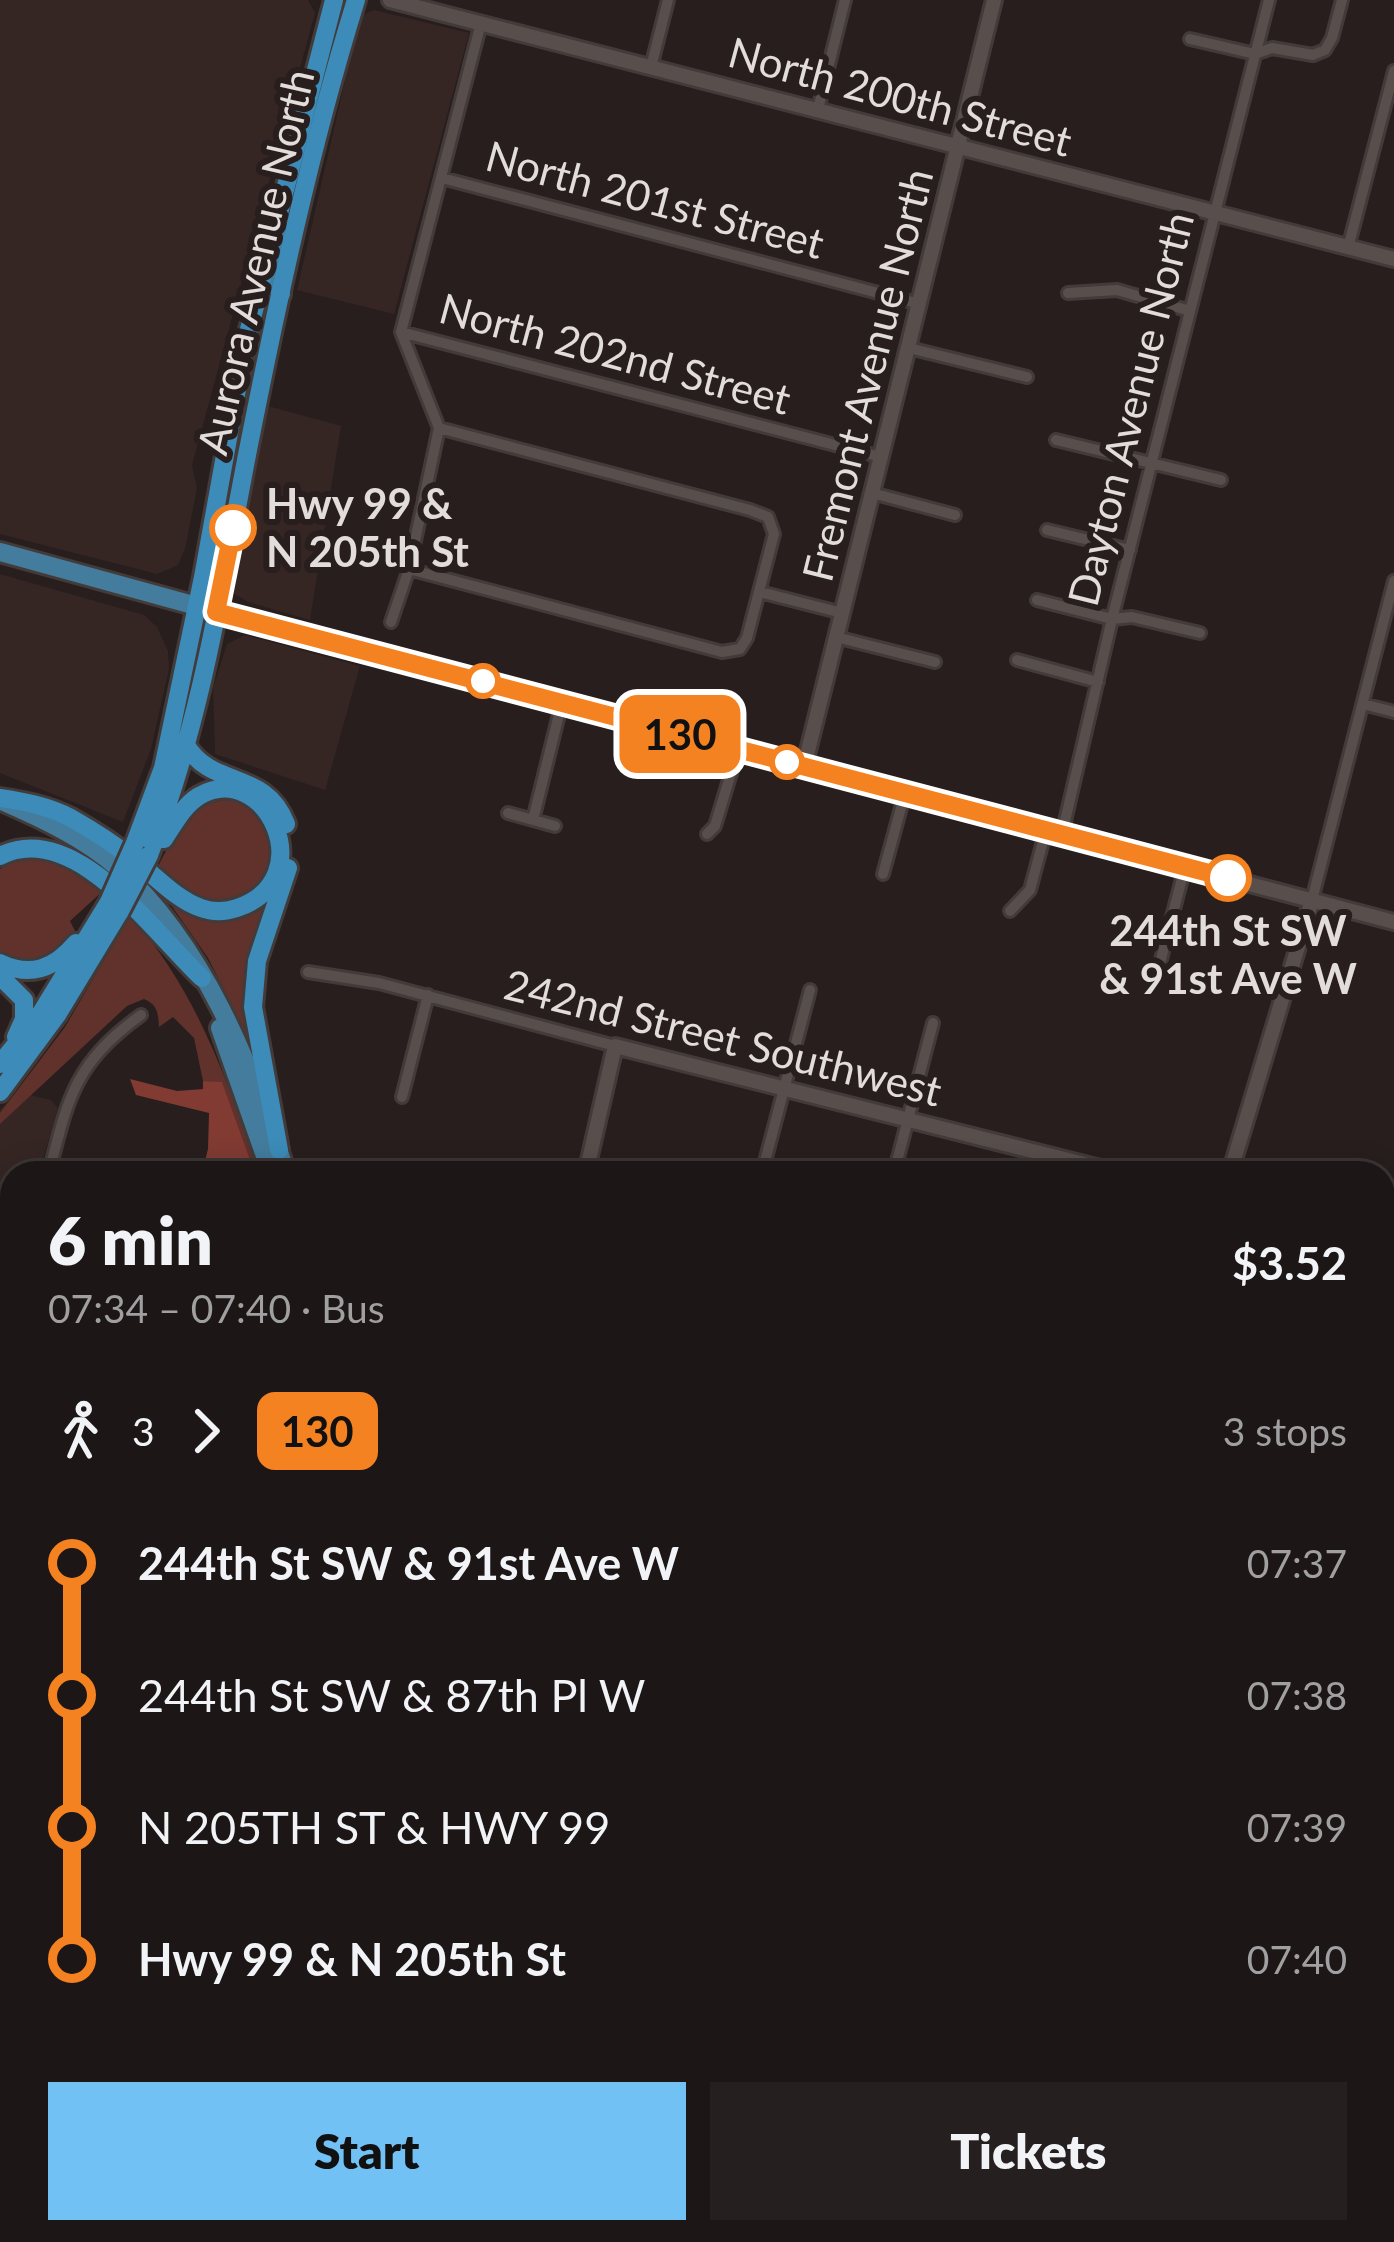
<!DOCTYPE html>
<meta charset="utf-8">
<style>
:root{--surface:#1d1616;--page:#251f1f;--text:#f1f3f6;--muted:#a09fa1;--line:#3b3535;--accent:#71c1f5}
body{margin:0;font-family:Lato,sans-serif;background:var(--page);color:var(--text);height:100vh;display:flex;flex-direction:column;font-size:45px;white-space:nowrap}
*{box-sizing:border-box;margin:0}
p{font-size:39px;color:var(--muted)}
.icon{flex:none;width:66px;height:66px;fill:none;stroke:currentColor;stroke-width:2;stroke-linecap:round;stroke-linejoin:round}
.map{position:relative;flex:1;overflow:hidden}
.details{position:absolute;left:0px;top:1161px;width:1395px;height:1083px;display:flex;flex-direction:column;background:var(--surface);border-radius:36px 36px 0 0;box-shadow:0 6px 30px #0003,0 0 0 3px var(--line)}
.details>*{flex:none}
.badge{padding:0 24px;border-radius:18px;font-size:42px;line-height:78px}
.map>.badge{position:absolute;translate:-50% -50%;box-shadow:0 0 0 6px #fff}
.legs{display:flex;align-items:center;gap:18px;height:132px;padding:0 48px;font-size:39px}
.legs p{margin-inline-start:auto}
.headline{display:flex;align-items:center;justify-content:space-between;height:204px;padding:0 48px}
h1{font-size:66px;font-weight:800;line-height:90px}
.primary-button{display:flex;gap:24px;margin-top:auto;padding:24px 48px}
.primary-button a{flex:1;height:138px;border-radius:0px;background:var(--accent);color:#111;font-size:48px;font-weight:800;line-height:138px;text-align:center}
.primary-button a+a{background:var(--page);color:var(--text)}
ul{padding:0 48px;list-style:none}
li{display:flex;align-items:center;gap:42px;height:132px;font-size:45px}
li i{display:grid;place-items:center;width:18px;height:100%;margin:0 15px;background:currentColor}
li i::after{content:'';width:30px;height:30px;margin:-15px;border:9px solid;border-radius:50%;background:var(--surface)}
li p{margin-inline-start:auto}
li:first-child i{background:linear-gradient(#0000 50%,currentColor 0)}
li:last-child i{background:linear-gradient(currentColor 50%,#0000 0)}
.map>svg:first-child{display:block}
.built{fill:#352624}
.green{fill:#61312b}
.forest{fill:#813b33}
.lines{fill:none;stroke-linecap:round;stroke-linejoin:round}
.minor-casing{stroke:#423b3a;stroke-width:16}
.tertiary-casing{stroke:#423b3a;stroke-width:20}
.primary-casing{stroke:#423b3a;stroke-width:24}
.trunk-casing{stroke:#423b3a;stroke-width:24}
.minor{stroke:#584e4c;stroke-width:10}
.tertiary{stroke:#584e4c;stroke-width:14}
.primary{stroke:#437c9d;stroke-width:18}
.trunk{stroke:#3c8bb8;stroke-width:18}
.trunk-bridge-casing{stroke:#423b3a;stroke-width:24;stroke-linecap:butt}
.trunk-bridge{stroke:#3c8bb8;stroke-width:18}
.line-1-casing{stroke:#fff;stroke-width:27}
.line-1{stroke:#f58220;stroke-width:18}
.stop-1-dot{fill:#fff;stroke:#f58220;stroke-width:6}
.labels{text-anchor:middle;stroke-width:12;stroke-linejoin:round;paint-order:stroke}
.street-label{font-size:42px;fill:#e2dcdb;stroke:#271e1d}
.stop-label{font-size:42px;font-weight:bold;fill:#e2dcdb;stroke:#271e1d;text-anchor:start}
</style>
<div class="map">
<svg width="1394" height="2242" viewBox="0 0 1394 2242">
<rect width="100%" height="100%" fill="#271e1d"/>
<path class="built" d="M0,0H308L315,13L192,465L197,488L185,549L178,565L157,574L0,534Z
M374,10L469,33L394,314L297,290L358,24L364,14Z
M268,406L341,426L310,620L248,602L235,594L230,584L251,466Z
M0,574L144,615L157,627L168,651L169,669L151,749L123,822L0,773Z
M245,635L360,666L325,790L215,754L213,688L227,644Z
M17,1092L51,1100L58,1108L39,1173H12V1266L0,1307V1110Z"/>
<path class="green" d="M231,800C305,823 266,925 202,903C187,898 170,879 156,870C175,835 187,801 231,800Z
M20,857L60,860L104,890L70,921L75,931C56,955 30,975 0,953V869Z
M268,899L250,1032L247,1036L208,958L171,905C208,908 236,930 268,899Z
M130,915C199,994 224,1076 261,1173H255L222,1083L203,1081L194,1038L173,1017L159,1027C158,1013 158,1005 144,999L127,1006L0,1124V1113L65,1027Z
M1394,1670V1834L1383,1826V1676Z"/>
<path class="forest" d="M130,1079L177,1091L203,1089V1081L222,1082L255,1173H233L225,1168L221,1173H202L208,1149L209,1113L136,1095Z
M1394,1919V2237L1375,2232H1383V1927Z"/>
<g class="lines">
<g class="minor-casing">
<path id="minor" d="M1190,39L1255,54L1272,48L1313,55L1325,50L1332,38L1342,0
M651,67L668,0
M818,109L845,0
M442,178L920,304
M1348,248L1394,71
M1068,293L1117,290L1190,311
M401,332L881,457
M909,348L1027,377
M1056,440L1221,480
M872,493L955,515
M1047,530L1130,550
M409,569L722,652L740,649L747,638L774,534L768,517L750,510L439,428
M760,592L842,613
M1037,600L1112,619L1132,617L1200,633
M391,622L409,569L439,428L401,332L481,23
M836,637L935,662
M1017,660L1098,682
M1363,704L1394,712
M508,813L555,826
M533,820L562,702
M707,834L715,826L738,750
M1062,834L1112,619L1269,0
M883,874L905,793
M1312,900L1394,581
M1010,911L1030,890L1046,830
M1160,963L1185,867
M308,972L379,983L615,1046
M402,1097L428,995
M49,1173C68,1097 75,1063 141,1015
M762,1173L810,990
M894,1173L933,1023
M0,1942L12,1895
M0,2117L12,2121
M938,2242L940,2232
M1078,2242L1080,2232
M1261,2242L1262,2232"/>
</g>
<g class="tertiary-casing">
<path id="tertiary" d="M390,0L1394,259
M216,612L1394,922
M804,767L994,0
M586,1173L615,1046L1120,1173
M1230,1173L1312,900
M0,1219L12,1223
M0,1365L12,1317
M0,1538L12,1541
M0,1868L12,1871
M422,2242L425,2232"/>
</g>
<g class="primary-casing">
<path id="primary" d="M274,226C285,251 267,272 281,294
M0,552L211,610
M4,802C43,819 85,839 117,867C204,945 251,1065 286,1173
M220,1028L271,1173
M660,2242L661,2232"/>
</g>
<g class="trunk-casing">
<path id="trunk" d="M186,745C212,789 265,769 286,824
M0,798C26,802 48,806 71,818C92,830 114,844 133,859C155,875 175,899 201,908C212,912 225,912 237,908C323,879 265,758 199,796C183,806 174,824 164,839
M135,843L163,768L203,577L245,345L334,0
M149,855C200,727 221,590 247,455C277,303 310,148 356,0
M0,856C74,818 154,933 202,978
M0,963C31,978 55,968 76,943
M0,976L24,1000V1019L16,1037
M0,1064L41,1013L109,902
M0,1092L57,1015L120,911
M279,1150L253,1007L257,961L288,868"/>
</g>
<use href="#minor" class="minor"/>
<use href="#tertiary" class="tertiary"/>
<use href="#primary" class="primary"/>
<use href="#trunk" class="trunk"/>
<g class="trunk-bridge-casing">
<path id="trunk-bridge" d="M109,902L135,843
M120,911L149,855"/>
</g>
<use href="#trunk-bridge" class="trunk-bridge"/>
</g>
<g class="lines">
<g class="line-1-casing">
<path id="line-1" d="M233,528L216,612L1228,878"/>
</g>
<use href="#line-1" class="line-1"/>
</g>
<g class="stop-1-dot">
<circle cx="233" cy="528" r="21"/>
<circle cx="483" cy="681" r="15"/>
<circle cx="787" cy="762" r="15"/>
<circle cx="1228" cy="878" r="21"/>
</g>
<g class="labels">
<g class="street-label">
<text transform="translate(900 97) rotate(15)" y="15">North 200th Street</text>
<text transform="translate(655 200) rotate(15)" y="15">North 201st Street</text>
<text transform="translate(256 262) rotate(-77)" y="15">Aurora Avenue North</text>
<text transform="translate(615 354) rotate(15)" y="15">North 202nd Street</text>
<text transform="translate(868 375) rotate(-76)" y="15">Fremont Avenue North</text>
<text transform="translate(1131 409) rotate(-76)" y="15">Dayton Avenue North</text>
<text transform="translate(723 1038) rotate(14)" y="15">242nd Street Southwest</text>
</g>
<g class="stop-label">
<text x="266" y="519">Hwy 99 &amp;<tspan x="266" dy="48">N 205th St</tspan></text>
<text x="1228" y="946" text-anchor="middle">244th St SW<tspan x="1228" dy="48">&amp; 91st Ave W</tspan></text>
</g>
</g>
</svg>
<b class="badge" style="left:680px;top:734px;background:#f58220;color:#111">130</b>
<section class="details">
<div class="headline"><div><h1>6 min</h1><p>07:34 – 07:40 · Bus</p></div><b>$3.52</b></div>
<div class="legs"><svg class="icon" aria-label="walk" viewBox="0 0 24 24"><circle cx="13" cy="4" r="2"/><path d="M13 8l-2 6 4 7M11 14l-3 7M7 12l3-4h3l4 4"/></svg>3<svg class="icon" aria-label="forward" viewBox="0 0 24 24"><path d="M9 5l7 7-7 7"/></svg><b class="badge" style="background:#f58220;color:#111">130</b><p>3 stops</p></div>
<ul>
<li><i style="color:#f58220"></i><b>244th St SW &amp; 91st Ave W</b><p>07:37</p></li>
<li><i style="color:#f58220"></i><span>244th St SW &amp; 87th Pl W</span><p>07:38</p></li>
<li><i style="color:#f58220"></i><span>N 205TH ST &amp; HWY 99</span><p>07:39</p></li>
<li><i style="color:#f58220"></i><b>Hwy 99 &amp; N 205th St</b><p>07:40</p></li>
</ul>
<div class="primary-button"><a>Start</a><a>Tickets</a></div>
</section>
</div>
